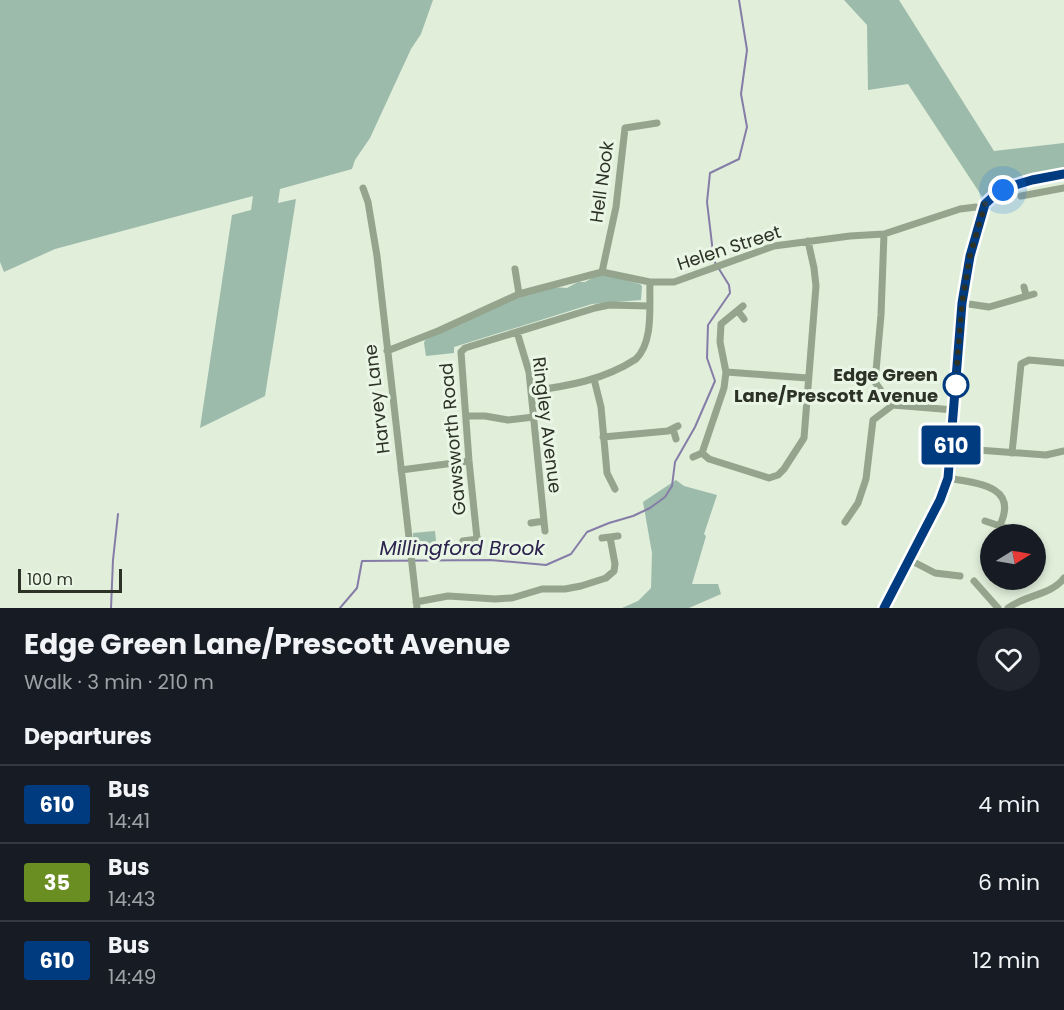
<!DOCTYPE html>
<meta charset="utf-8">
<style>
:root{--surface:#171b24;--page:#20242c;--text:#f1f3f6;--muted:#9ea1a6;--line:#363941}
body{margin:0;font-family:Poppins,sans-serif;background:var(--page);color:var(--text);height:100vh;display:flex;flex-direction:column;font-size:22px;white-space:nowrap}
*{box-sizing:border-box;margin:0}
p{font-size:20px;color:var(--muted)}
.icon{flex:none;width:33px;height:33px;fill:none;stroke:currentColor;stroke-width:2;stroke-linecap:round;stroke-linejoin:round}
.map{position:relative;height:608px;overflow:hidden}
.side{display:flex;flex-direction:column;background:var(--surface);flex:1}
.side>*{flex:none}
.badge{padding:0 12px;border-radius:4px;font-size:21px;line-height:39px}
.needle{width:39px;rotate:79deg}
.tools{position:absolute;left:980px;top:524px;display:grid;gap:12px}
.tools a{display:grid;place-items:center;width:66px;height:66px;border-radius:50%;background:var(--surface);box-shadow:0 3px 9px #0003;font-size:30px}
.scale{position:absolute;left:18px;bottom:15px;width:104px;box-sizing:border-box;padding-left:6px;border:3px solid #2d3227;border-top:0;font-size:16px;line-height:21px;white-space:nowrap;color:#2d3227;-webkit-text-stroke:4px #eaf6e5;paint-order:stroke}
.you{position:absolute;width:30px;height:30px;margin:-15px;border:4px solid #fff;border-radius:50%;background:#1a73e8;box-shadow:0 0 0 9px #1a73e833}
.map>.badge{position:absolute;translate:-50% -50%;box-shadow:0 0 0 3px #fff}
h2{padding:0 24px;font-size:22px;line-height:54px}
.round{display:grid;place-items:center;flex:none;width:63px;height:63px;border-radius:32px;background:var(--page)}
.summary{display:flex;align-items:center;justify-content:space-between;height:102px;padding:0 24px}
h1{font-size:28px;font-weight:700;line-height:45px}
ul{padding:0;list-style:none}
li{display:flex;align-items:center;gap:18px;height:78px;padding:0 24px;border-top:2px solid var(--line)}
li div{flex:1}
li b{display:block;font-size:22px}
li em{font-style:normal}
li .badge{min-width:66px;font-weight:700;text-align:center}
.map>svg:first-child{display:block}
.green{fill:#9cbbab}
.lines{fill:none;stroke-linecap:round;stroke-linejoin:round}
.stream{stroke:#857da7;stroke-width:2}
.street{stroke:#95a48c;stroke-width:7}
.secondary{stroke:#889779;stroke-width:9}
.line-casing{stroke:#fff;stroke-width:14}
.line{stroke:#003b80;stroke-width:9}
.walk{stroke:#2d3227;stroke-width:6;stroke-dasharray:0 10.8}
.stop-dot{fill:#fff;stroke:#003b80;stroke-width:3}
.labels{text-anchor:middle;stroke-width:6;stroke-linejoin:round;paint-order:stroke}
.street-label{font-size:18px;fill:#2d3227;stroke:#eaf6e5}
.stop-label{font-size:18px;font-weight:bold;fill:#2d3227;stroke:#eaf6e5;text-anchor:end}
.water-label{font-size:20px;font-style:italic;fill:#2c224e;stroke:#eaf6e5}
</style>
<div class="map">
<svg width="1064" height="608" viewBox="0 0 1064 608">
<rect width="100%" height="100%" fill="#e0eeda"/>
<path class="green" d="M0,0H433L421,34L411,49L370,138L355,160L352,169L280,189L278,203L296,199L265,396L200,428L232,215L251,210L253,196L55,249L4,272L0,262Z
M844,0H899L994,151L1064,143V170L1013,180L983,198L908,84L868,90L867,25Z
M603,274L640,284L642,286L641,300L592,304L454,347V353L426,356L424,343L425,340L520,295L553,287L567,288L578,282H585L592,278Z
M676,480L684,486L717,495L704,534L706,536L692,584H718L721,594L689,608H622L638,601L651,588L652,553L643,502Z
M435,531L437,550H414L413,533Z"/>
<g class="lines">
<path class="stream" d="M111,608L113,560L118,514
M340,608L357,588L362,561L490,560L546,565L571,554L587,532L609,523L633,516L650,508L665,497L672,486L675,462L695,427L715,381L707,358L708,325L730,293L729,285L714,261L707,202L710,173L739,159L747,127L741,94L747,50L739,0"/>
<path class="street" d="M363,188L368,202L377,256L417,608
M1021,196L1064,188
M884,234L881,315L875,382L889,402L893,405
M515,269L519,294
M602,272L616,207L625,128L657,123
M1024,287L1026,295
M962,303L989,307L1034,294
M738,311L744,319
M517,332L529,372L545,531
M387,351L438,331L519,294L602,272L650,282H674L774,246L850,236L884,234L960,209L976,207L983,209
M726,372L808,378
M594,379L601,407L607,473L615,489
M531,391C568,386 604,380 636,359C654,341 649,306 650,282
M466,416H485L508,420L534,417
M673,429L676,439
M603,437L668,431L678,426
M951,448L1046,455L1064,451
M702,453L709,459L769,478L778,475L784,469L804,438L816,286L814,268L808,241
M1012,453L1021,364L1029,360L1064,363
M693,457L702,453L724,388L726,372L720,342L721,324L743,306
M401,470L469,461
M947,478C976,483 1019,485 1000,525
M985,521L1006,528
M845,522L858,503L866,479L873,420L893,405L954,410
M531,523L544,521
M602,538L618,536
M463,541L478,539
M478,548L469,461L461,352L465,348L595,308L609,305L649,306
M910,560L935,573L960,576
M974,581L998,608
M416,602L448,596L495,599L512,598L542,589H565L581,586L606,578L614,571L615,564L610,537
M1008,608C1025,595 1052,595 1064,578"/>
<path class="secondary" d="M884,608L940,500L947,478L962,303L970,256L985,204L1003,190L1022,182L1064,174"/>
</g>
<g class="lines">
<g class="line-casing">
<path id="line" d="M884,608L940,500L948,478L962,303L970,256L985,204L996,194L1012,186L1032,180L1064,174"/>
</g>
<use href="#line" class="line"/>
<path class="walk" d="M956,385L955,390L962,303L970,256L985,204L1003,190"/>
</g>
<circle class="stop-dot" cx="956" cy="385" r="12"/>
<g class="labels">
<g class="street-label">
<text transform="translate(602 182) rotate(-82)" y="6">Hell Nook</text>
<text transform="translate(729 248) rotate(-18)" y="6">Helen Street</text>
<text transform="translate(377 399) rotate(-97)" y="6">Harvey Lane</text>
<text transform="translate(547 425) rotate(83)" y="6">Ringley Avenue</text>
<text transform="translate(453 439) rotate(-95)" y="6">Gawsworth Road</text>
</g>
<g class="stop-label">
<text x="938" y="381">Edge Green<tspan x="938" dy="21">Lane/Prescott Avenue</tspan></text>
</g>
<g class="water-label">
<text x="462" y="555">Millingford Brook</text>
</g>
</g>
</svg>
<div class="tools">
<a><svg class="needle" viewBox="-14 -14 28 28"><path d="M0-13l5 13h-10z" fill="#e53935"/><path d="M0 13l5-13h-10z" fill="#9ea1a6"/></svg></a>
</div>
<div class="scale">100 m</div>
<div class="you" style="left:1003px;top:190px"></div>
<b class="badge" style="left:951px;top:445px;background:#003b80;color:#fff">610</b>
</div>
<section class="side">
<div class="summary"><div><h1>Edge Green Lane/Prescott Avenue</h1><p>Walk · 3 min · 210 m</p></div><a class="round"><svg class="icon" aria-label="heart" viewBox="0 0 24 24"><path d="M12 20l-8-8c-3-5 5-10 8-4 3-6 11-1 8 4z"/></svg></a></div>
<h2>Departures</h2>
<ul>
<li><span class="badge" style="background:#003b80;color:#fff">610</span><div><b>Bus</b><p>14:41</p></div><em>4 min</em></li>
<li><span class="badge" style="background:#6b8e23;color:#fff">35</span><div><b>Bus</b><p>14:43</p></div><em>6 min</em></li>
<li><span class="badge" style="background:#003b80;color:#fff">610</span><div><b>Bus</b><p>14:49</p></div><em>12 min</em></li>
</ul>
</section>
